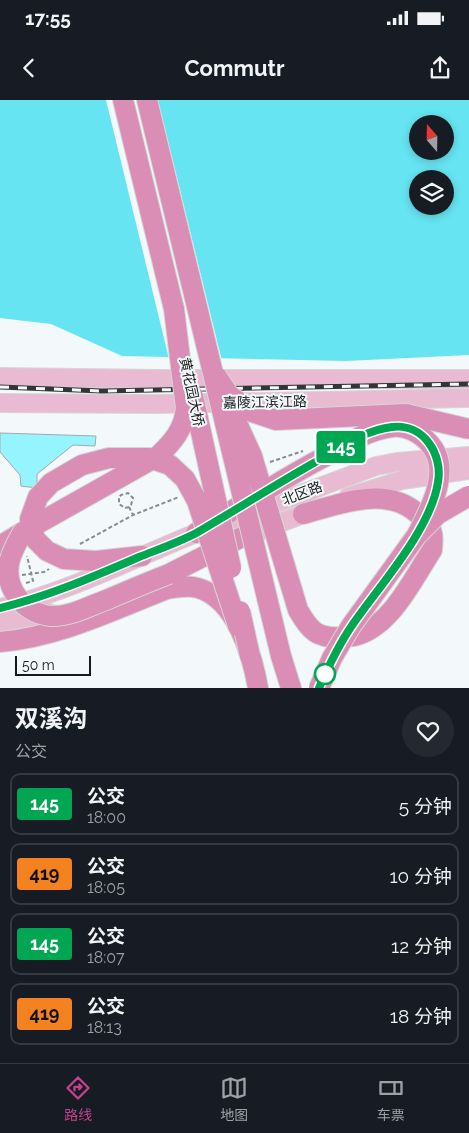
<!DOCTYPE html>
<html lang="zh">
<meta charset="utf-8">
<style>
:root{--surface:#171b24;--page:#242831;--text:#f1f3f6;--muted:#9ea1a6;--line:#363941;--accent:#c1428d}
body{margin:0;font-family:Raleway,"Noto Sans SC",sans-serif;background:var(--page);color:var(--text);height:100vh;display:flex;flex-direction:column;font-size:19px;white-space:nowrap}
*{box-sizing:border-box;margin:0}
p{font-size:16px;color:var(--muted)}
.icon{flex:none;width:28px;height:28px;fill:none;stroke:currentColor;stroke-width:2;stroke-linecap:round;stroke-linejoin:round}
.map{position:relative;height:588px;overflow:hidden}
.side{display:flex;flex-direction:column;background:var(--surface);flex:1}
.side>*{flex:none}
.badge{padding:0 10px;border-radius:4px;font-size:18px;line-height:32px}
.needle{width:32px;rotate:340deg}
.tools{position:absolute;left:409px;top:15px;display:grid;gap:10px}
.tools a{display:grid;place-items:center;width:45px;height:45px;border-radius:50%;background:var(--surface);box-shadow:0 2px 8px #0003;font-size:25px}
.scale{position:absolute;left:15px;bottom:12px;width:76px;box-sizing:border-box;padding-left:5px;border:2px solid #181a1a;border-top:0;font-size:14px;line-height:18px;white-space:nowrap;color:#181a1a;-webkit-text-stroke:4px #f3f9fa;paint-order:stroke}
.map>.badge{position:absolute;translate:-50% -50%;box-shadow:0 0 0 2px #fff}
.round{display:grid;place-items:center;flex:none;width:52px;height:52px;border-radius:26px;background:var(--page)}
.headline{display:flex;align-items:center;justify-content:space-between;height:85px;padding:0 15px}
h1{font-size:24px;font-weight:700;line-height:38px}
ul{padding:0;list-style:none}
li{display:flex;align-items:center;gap:15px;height:62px;margin:0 10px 8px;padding:0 5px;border:2px solid var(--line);border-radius:10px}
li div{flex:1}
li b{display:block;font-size:19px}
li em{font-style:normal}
li .badge{min-width:55px;font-weight:700;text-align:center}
.status{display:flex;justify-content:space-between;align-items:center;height:35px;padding:0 25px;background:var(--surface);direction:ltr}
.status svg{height:14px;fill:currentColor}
header{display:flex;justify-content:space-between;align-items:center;height:65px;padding:0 15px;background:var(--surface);font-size:22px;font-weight:700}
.tab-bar{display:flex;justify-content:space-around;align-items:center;height:70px;border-top:1px solid var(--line);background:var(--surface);font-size:14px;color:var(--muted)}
.tab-bar a{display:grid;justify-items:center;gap:2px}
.tab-bar .current{color:var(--accent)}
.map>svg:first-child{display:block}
.water{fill:#66e4f1;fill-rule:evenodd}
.pier{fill:#f3f9fa}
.building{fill:#96f4fe;stroke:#a3a9a9}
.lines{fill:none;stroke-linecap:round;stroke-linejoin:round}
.major-casing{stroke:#d5d6d6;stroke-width:20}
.highway-casing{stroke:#d5d6d6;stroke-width:22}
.path{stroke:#888c8d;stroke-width:2;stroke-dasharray:4 2.5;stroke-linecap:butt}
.major{stroke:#e9bbd3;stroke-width:18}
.highway{stroke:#da8db5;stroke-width:20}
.rail-casing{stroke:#333636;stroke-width:5}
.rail{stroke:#f3f9fa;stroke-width:3;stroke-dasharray:9;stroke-linecap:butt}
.highway-bridge-casing{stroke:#d5d6d6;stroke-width:22;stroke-linecap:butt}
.highway-bridge{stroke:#da8db5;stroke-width:20}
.line-casing{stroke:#fff;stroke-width:11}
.line{stroke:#00a651;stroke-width:8}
.stop-dot{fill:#fff;stroke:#00a651;stroke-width:2.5}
.labels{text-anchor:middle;stroke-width:4;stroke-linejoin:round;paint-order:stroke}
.street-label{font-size:14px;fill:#181a1a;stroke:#f3f9fa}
</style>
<div class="status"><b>17:55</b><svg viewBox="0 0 49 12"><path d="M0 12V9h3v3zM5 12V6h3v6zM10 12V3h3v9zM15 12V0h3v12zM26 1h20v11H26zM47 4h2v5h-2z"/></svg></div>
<header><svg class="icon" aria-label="back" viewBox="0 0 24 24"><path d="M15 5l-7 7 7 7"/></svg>Commutr<svg class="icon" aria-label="share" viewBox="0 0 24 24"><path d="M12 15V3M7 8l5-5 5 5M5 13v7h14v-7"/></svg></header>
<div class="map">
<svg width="469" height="588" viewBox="0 0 469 588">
<rect width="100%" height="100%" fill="#f3f9fa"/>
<path class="water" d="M0,0H469V255L346,261L122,256L51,224L0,218ZM418,24H445V51H418ZM418,79H445V106H418Z"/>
<path class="pier" d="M106,0H158L222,261L169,259Z"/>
<path class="building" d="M0,333L96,336L95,346L73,345L37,374V388L21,386L20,375L0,352Z"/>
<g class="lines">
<g class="major-casing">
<path id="major" d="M0,277L158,279H469
M0,303L157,304L469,298
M348,397L402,380L469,370
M234,419L376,366L397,362L469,356
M238,439L317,409
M0,508C73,491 139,455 209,428
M0,522L42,515L49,513"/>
</g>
<g class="highway-casing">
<path id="highway" d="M123,0L174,209
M147,0L212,269
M196,433L257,395
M0,446L23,432
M64,459L96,461L142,456
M169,474L240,438
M298,510C310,531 317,539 343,537C347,536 353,537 358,535C392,524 413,479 432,450C434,433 433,429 420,416C388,384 340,404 303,414
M0,542C59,537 113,510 167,489C178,487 188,485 198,488C236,499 252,554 258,588
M281,556L291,588"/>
</g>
<path class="path" d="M270,362L303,351
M129,407L125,408L119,404V397L121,395L128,393L133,398L131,405L129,407L133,415
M80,444L133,415L179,397
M22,475L44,472L49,469
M26,483L33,481L27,456"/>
<use href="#major" class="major"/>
<use href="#highway" class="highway"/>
<g class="rail-casing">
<path id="rail" d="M0,287L102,291L469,284"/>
</g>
<use href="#rail" class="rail"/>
<g class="highway-bridge-casing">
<path id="highway-bridge" d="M212,269L281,556
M217,277L229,295L252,312L276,320L406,314L469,329
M193,296L231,468
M232,312L252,356L298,510
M270,388C288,377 307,366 326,356C346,344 368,330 392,327C406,325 420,333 429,343C453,369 430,409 417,435
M64,459L47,451L35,439L30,419L38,397L51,383L82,365L109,358H149L170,365L185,379L197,401L238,526
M169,474C148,482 127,491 106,500C89,506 70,517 51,516C36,515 22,506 14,492C2,471 11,452 23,432L158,356C173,342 184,329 186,308L174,209
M240,511L250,556
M319,588L332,558L351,526L417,435L438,414L469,396"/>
</g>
<use href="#highway-bridge" class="highway-bridge"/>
</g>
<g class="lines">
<g class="line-casing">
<path id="line" d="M0,508C49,496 93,477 139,457C159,449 180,442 198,432C239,408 278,383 319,360C342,347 365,330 392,327C423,323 443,354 438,382C431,429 380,485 353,524C339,544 329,565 319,588"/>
</g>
<use href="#line" class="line"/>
</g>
<circle class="stop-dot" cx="325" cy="574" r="10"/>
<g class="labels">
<g class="street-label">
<text transform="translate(192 292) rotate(78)" y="5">黄花园大桥</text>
<text transform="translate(265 302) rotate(-1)" y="5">嘉陵江滨江路</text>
<text transform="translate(302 393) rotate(-21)" y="5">北区路</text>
</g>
</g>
</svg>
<div class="tools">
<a><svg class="needle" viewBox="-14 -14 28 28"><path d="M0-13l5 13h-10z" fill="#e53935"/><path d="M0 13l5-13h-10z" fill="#9ea1a6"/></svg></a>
<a><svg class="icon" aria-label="layers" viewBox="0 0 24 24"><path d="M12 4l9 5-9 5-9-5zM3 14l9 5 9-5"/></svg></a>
</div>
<div class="scale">50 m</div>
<b class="badge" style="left:341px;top:347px;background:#00a651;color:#fff">145</b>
</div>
<section class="side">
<div class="headline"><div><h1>双溪沟</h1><p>公交</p></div><a class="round"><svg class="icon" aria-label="heart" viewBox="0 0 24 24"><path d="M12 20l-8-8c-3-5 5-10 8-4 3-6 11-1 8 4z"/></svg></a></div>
<ul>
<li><span class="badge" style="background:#00a651;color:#fff">145</span><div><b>公交</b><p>18:00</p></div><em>5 分钟</em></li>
<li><span class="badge" style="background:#f58220;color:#111">419</span><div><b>公交</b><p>18:05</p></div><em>10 分钟</em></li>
<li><span class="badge" style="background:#00a651;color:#fff">145</span><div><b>公交</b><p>18:07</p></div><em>12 分钟</em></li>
<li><span class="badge" style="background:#f58220;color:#111">419</span><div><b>公交</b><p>18:13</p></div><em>18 分钟</em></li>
</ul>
</section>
<nav class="tab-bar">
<a class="current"><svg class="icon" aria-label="directions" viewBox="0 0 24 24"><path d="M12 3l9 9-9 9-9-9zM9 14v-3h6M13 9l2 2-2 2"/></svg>路线</a>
<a><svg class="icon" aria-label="map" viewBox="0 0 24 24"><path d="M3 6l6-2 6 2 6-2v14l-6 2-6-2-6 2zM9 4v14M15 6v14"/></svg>地图</a>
<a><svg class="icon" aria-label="tickets" viewBox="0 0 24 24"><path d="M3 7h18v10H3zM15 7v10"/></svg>车票</a>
</nav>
